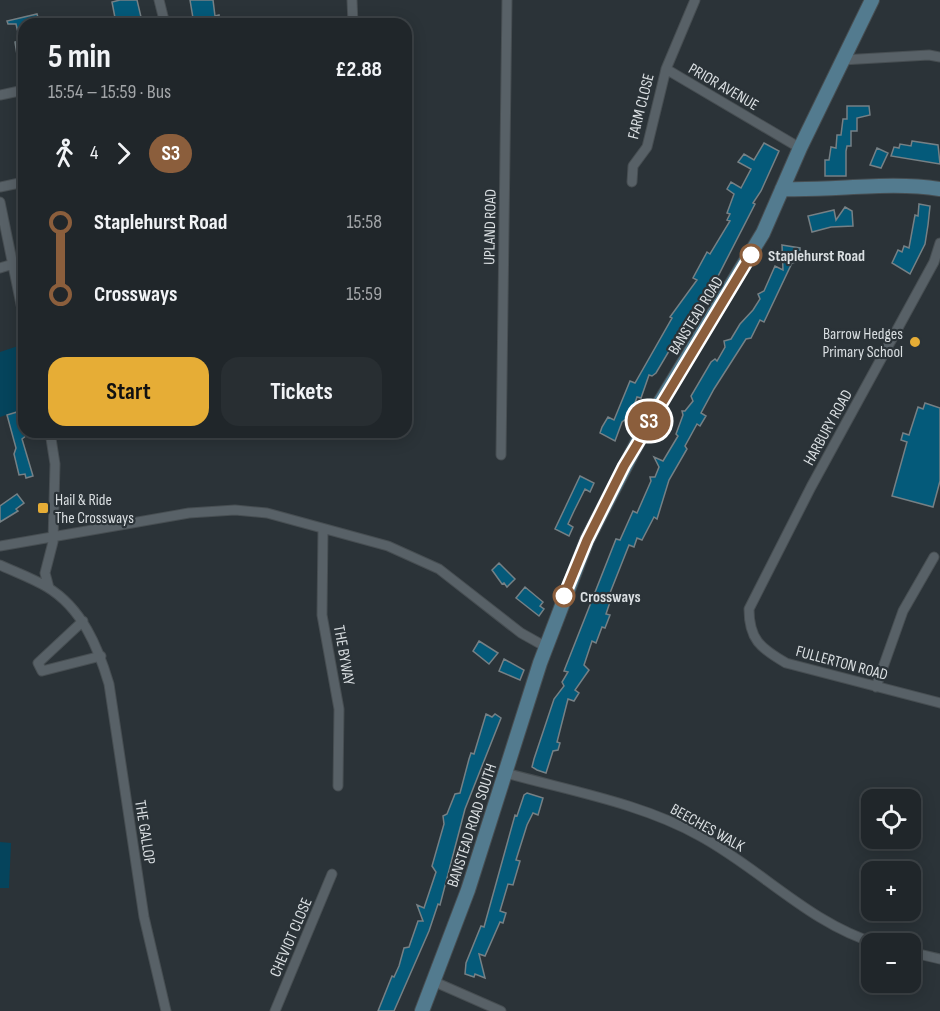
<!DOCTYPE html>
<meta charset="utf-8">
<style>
:root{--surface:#20262a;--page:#282e32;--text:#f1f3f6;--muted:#a2a5a8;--line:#3d4347;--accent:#e6ad36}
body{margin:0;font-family:"Sofia Sans Condensed",sans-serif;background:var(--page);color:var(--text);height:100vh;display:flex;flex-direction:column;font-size:22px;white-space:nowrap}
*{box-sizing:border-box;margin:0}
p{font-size:20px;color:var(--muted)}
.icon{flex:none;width:33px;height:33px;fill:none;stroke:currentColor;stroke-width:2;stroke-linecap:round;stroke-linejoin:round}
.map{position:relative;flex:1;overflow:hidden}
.panel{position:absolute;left:18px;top:18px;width:394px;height:420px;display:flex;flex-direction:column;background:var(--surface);border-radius:18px;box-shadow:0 3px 15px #0003,0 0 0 2px var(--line)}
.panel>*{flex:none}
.badge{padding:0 12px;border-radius:20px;font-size:21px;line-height:39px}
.fabs{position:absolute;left:861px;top:789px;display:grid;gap:12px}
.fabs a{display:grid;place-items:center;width:60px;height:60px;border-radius:12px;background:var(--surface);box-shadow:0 3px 15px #0003,0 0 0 2px var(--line);font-size:30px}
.map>.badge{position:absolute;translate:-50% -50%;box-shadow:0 0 0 3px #fff}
.legs{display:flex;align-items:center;gap:9px;height:66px;padding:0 30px;font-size:20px}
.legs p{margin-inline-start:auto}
.head{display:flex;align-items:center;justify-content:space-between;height:102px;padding:0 30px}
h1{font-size:33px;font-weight:700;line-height:45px}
.cta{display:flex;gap:12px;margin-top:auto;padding:12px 30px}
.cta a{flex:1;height:69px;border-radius:18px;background:var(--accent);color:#111;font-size:24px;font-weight:700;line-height:69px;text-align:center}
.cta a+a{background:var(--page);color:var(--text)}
ul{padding:0 30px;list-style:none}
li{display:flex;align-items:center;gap:21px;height:72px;font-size:22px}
li i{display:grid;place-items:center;width:9px;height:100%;margin:0 8px;background:currentColor}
li i::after{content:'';width:15px;height:15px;margin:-8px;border:4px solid;border-radius:50%;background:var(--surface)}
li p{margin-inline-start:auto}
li:first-child i{background:linear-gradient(#0000 50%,currentColor 0)}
li:last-child i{background:linear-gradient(currentColor 50%,#0000 0)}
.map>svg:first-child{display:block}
.pitch{fill:#05445c}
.building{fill:#045a7a;stroke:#768085;stroke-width:1.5}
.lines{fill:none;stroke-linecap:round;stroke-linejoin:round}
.street-casing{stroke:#474e52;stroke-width:11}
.secondary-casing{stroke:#474e52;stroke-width:16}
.street{stroke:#586167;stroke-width:9}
.secondary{stroke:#537b8f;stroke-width:14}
.line-1-casing{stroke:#fff;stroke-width:14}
.line-1{stroke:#8b5e3c;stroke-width:9}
.stop-1-dot{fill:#fff;stroke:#8b5e3c;stroke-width:3}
.poi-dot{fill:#e6ad36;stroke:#2b3338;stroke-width:2}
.labels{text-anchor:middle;stroke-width:4.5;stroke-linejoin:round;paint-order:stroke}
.street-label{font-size:16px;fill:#dadfe2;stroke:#2b3338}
.stop-label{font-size:16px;font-weight:bold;fill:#dadfe2;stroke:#2b3338;text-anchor:start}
.poi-label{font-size:16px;fill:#dadfe2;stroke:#2b3338;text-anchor:end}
</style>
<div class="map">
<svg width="940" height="1011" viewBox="0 0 940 1011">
<rect width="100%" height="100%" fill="#2b3338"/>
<path class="pitch" d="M21,345L24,360V409L0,417V352Z
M0,842L11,843L9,888H0Z"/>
<path class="building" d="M120,0H137L141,17L116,23L112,2Z
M190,0H213L215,16L219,15L220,24H194Z
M37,14L40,24H24V80H21L15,42L20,41L16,24H8L7,21Z
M847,106H869L870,115L857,118V131H851V146H847L846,151V176H825V160H829L831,147L836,148L837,135H841L843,119H847Z
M912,141L938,145L940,164L891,156L894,147L899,148L900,144L911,146Z
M764,143L779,151L761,191L753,203L755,204L714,284L711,283L703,296L705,298L697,311L694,309L656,373L652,376L649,375L641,398L637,397L631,415L622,422L615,441L600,433L602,427L608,417L614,420L630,381L635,383L672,318L670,317L697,280L693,278L707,252L710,254L730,221L727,220L730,214L727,213L734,194L727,189L731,182L741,188L751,169L738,162L744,154L754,160Z
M877,148L888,153L881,168L870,165Z
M919,204L930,206L928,225L925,244L910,274L892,263L898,250L902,252L904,246L909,248L915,215L918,216Z
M845,207L852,211L853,226L831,227L812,232L808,216L834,210L836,220Z
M782,245L800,248V261L792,263L764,322L760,320L751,338L746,339L714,389L701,413L706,416L700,426L697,424L685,446L687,449L669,480L657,519L654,517L642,540L637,538L634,547L629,545L608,598L611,599L606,614L610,615L605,628L602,627L596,643L592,641L584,665L589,670L575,690L579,693L574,701L568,699L557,742L560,743L558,750L553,751L546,773L537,770L532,767L534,759L554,699L564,686L562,682L568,672L564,671L616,539L620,540L633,511L637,513L651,481L650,477H655L659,467L654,457L663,461L678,436L676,434L683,415L682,411H685L693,401L691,396L711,362L715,359L717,361L725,347L724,341L731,339L740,324L753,310L760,299L758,294L764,291L775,266L783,270Z
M925,403L940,408V481L933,507L892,496L907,442L901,440L903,433L909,435L918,407L923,409Z
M17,412L27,435L22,439L33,476L26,478L25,474L19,475L14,454L16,448L7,415Z
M580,476L594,483L590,492L585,489L574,511L568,524L573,527L569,536L555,529Z
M17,494L24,503L16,509L18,511L0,522V506Z
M499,563L515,579L507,587L504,583L502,584L492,570Z
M525,587L543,602L540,606L544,609L539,616L516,598Z
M479,641L498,653L489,664L473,651Z
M504,659L524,670L520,680L499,671Z
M486,714L492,717L495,714L501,718L465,809L440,905L438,904L429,931L394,1011H378L392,976L394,977L399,966L404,948L409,947L418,921H423L417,905L424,908L436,872L432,866L444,824L443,816L447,814L455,794L460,793L469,759L471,753L474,754Z
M527,793L543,798L538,815L533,813L527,825L516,860L520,861L513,885L508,884L500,911L506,913L503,923L500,922L485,956L479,954L485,978L475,974L474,977L465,974L466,963L481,926L484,927L515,815L517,816L524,795Z"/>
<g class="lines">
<g class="street-casing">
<path id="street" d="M159,0L165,24
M352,0L353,24
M695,0L666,69L800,148
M842,60L929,55L940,57
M0,95L24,90
M632,182L633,166L647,147L666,69
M0,187L24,182
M0,202L24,319
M940,243L934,262L811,487L749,609C749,639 760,648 786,663L940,703
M0,268L13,264
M501,455L507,0
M323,529L322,615L339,709L338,786
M0,546L189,513L235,510L267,513L388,546L439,569L521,633L546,647
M0,565C15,572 32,578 47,587C82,608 98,647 109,684L144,917L166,1011
M49,588L45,573L53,542L55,464L50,432
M83,621L38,663L42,671L101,656
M876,687L903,611L934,557
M506,773C570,791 641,803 700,836C761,869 810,924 878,944
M910,952L940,959
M435,982L501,1011
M275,1011L332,874"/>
</g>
<g class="secondary-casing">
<path id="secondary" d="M782,189C835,191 888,181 940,189
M422,1011L468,890L540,663L587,540L647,424L763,233L800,148L872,0"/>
</g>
<use href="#street" class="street"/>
<use href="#secondary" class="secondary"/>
</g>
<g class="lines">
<g class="line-1-casing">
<path id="line-1" d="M564,596L587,540L624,466L751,255"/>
</g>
<use href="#line-1" class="line-1"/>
</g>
<g class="stop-1-dot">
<circle cx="751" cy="255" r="10"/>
<circle cx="564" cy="596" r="10"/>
</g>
<g class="poi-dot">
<circle cx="915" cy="342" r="6"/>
<rect x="37" y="502" width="12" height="12" rx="3"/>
</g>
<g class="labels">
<g class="street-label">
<text transform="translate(724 86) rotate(30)" y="6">PRIOR AVENUE</text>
<text transform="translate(640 106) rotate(-76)" y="6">FARM CLOSE</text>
<text transform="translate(489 227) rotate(-89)" y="6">UPLAND ROAD</text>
<text transform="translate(695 315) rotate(-58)" y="6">BANSTEAD ROAD</text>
<text transform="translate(827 427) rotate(-61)" y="6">HARBURY ROAD</text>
<text transform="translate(345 655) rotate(80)" y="6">THE BYWAY</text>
<text transform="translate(842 662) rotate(15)" y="6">FULLERTON ROAD</text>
<text transform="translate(471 825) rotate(-72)" y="6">BANSTEAD ROAD SOUTH</text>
<text transform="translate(708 827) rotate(29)" y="6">BEECHES WALK</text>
<text transform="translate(146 832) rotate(81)" y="6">THE GALLOP</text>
<text transform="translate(290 937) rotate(-67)" y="6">CHEVIOT CLOSE</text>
</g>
<g class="stop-label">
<text x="768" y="261">Staplehurst Road</text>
<text x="580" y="602">Crossways</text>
</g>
<g class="poi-label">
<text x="903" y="339">Barrow Hedges<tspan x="903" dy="18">Primary School</tspan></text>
<text x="55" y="505" text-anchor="start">Hail &amp; Ride<tspan x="55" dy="18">The Crossways</tspan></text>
</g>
</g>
</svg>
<div class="fabs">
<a><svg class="icon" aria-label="locate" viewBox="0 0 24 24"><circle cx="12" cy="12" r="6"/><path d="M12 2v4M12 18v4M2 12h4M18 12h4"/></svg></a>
<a>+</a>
<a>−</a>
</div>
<b class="badge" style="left:649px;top:421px;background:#8b5e3c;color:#fff">S3</b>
<section class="panel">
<div class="head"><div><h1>5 min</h1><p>15:54 – 15:59 · Bus</p></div><b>£2.88</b></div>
<div class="legs"><svg class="icon" aria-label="walk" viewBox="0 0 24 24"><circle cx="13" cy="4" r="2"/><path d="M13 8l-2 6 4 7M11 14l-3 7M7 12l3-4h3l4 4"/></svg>4<svg class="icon" aria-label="forward" viewBox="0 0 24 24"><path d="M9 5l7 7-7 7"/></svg><b class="badge" style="background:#8b5e3c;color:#fff">S3</b></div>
<ul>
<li><i style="color:#8b5e3c"></i><b>Staplehurst Road</b><p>15:58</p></li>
<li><i style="color:#8b5e3c"></i><b>Crossways</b><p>15:59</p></li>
</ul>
<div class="cta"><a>Start</a><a>Tickets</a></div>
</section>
</div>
